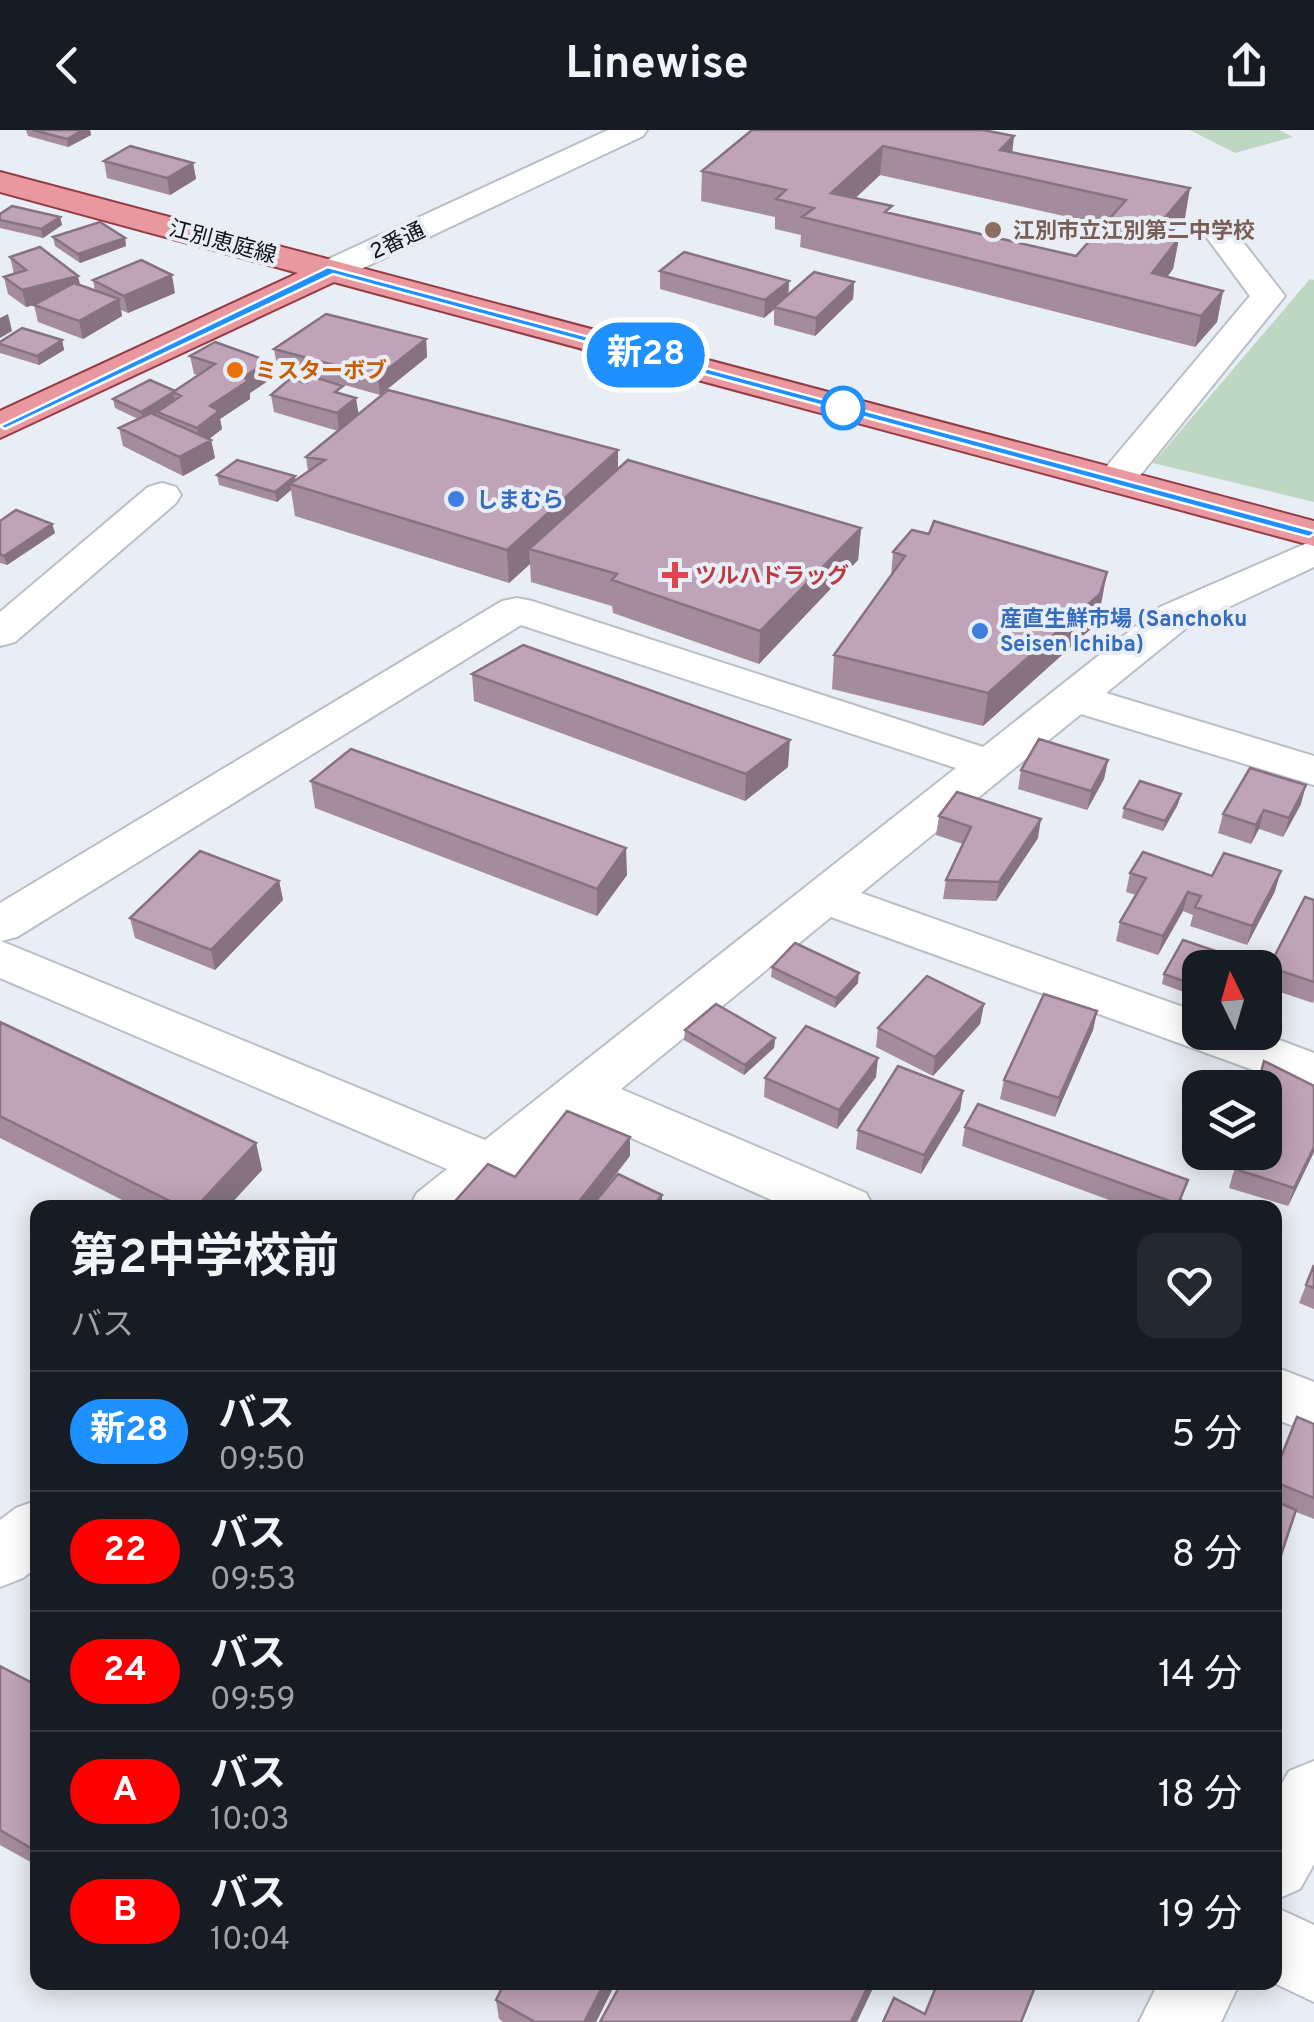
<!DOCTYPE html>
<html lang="ja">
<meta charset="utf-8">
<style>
:root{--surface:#171b24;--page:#242831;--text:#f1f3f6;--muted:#9ea1a6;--line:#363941}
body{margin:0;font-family:Overpass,"Noto Sans JP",sans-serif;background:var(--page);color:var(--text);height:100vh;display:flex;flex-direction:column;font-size:38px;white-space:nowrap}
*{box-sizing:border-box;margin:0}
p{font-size:32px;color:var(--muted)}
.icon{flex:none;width:55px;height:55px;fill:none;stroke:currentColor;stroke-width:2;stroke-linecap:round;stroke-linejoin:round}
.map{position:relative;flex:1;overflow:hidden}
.panel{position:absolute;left:30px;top:1070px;width:1252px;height:790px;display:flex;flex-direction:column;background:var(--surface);border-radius:20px;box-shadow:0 5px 25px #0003}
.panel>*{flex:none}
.badge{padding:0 20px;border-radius:32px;font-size:35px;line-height:65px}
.needle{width:65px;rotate:355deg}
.buttons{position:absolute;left:1182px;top:820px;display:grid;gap:20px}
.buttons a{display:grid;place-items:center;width:100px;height:100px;border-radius:20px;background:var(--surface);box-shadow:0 5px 25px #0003;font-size:50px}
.map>.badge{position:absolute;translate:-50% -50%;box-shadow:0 0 0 5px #fff}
.round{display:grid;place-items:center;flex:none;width:105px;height:105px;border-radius:20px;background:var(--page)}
.head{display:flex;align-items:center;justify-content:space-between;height:170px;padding:0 40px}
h1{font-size:48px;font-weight:700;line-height:75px}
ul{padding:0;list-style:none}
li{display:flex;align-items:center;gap:30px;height:120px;padding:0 40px;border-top:2px solid var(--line)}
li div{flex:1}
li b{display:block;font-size:38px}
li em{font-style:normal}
li .badge{min-width:110px;font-weight:700;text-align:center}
header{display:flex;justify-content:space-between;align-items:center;height:130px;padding:0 40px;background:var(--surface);font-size:45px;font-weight:700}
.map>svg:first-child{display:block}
.green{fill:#bdd7c3}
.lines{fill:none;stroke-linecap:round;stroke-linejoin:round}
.minor-casing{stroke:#babec6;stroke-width:4}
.major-casing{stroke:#943c45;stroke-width:4}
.minor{fill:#fff;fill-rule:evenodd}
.major{fill:#e9989f;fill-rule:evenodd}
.wall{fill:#a48c9e;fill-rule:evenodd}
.shaded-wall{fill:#867281}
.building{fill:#bfa3b8;stroke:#867281;stroke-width:2.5;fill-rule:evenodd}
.line{fill:#1e90ff;stroke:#fff;stroke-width:2.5}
.education-dot{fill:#8d6e63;stroke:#e9edf5;stroke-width:4}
.food-dot{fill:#e8710a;stroke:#e9edf5;stroke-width:4}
.stop-dot{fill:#fff;stroke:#1e90ff;stroke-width:5}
.shop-dot{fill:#3f7fe0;stroke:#e9edf5;stroke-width:4}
.health-dot{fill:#e0444e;stroke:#e9edf5;stroke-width:4}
.labels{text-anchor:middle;stroke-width:8;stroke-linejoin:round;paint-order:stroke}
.far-education-label{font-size:22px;font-weight:bold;fill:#785e54;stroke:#e9edf5;text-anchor:start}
.far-street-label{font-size:22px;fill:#111215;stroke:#e9edf5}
.far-food-label{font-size:22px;font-weight:bold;fill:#c56008;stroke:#e9edf5;text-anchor:start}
.far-shop-label{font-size:22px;font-weight:bold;fill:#366cbe;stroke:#e9edf5;text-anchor:start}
.far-health-label{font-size:22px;font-weight:bold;fill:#be3a42;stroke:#e9edf5;text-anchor:start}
</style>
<header><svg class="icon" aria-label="back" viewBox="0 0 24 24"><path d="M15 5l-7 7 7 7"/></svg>Linewise<svg class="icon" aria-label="share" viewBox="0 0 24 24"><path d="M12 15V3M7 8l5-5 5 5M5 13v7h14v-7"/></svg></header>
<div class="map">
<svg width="1314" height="1892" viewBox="0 0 1314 1892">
<rect width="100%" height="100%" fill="#e9edf5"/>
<path class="green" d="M1190,0H1279L1293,7L1235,23Z
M1310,149L1314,150V372L1153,333Z"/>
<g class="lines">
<g class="minor-casing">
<path id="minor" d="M608,0H647L643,6L344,147H320L315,140L320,133Z
M1221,95L1232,98L1285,166L1129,359L1115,362L1101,359L1096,351L1101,343L1250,166L1205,105L1210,98Z
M162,353L176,357L181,365L176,373L15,512L0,516V482L148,357Z
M1314,410V437L1190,495L1106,563L1314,626V655L1081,584L861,763L1200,883V902H1258L1314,923V962L831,787L621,959L866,1063L874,1078H790L586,988L476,1078H409L417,1063L447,1039L0,848V773L502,471L517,468L532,471L983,617L1160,477ZM521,495L956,638L485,1010L1,811L17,807Z
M1275,1237L1314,1252V1304L1275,1289Z
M38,1370V1436L23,1448L0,1457V1390L16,1378Z
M1314,1631V1734L1300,1759L1275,1770V1666L1289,1641Z
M1275,1777L1314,1795V1872L1272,1852Z
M1159,1852H1240L1221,1892H1139Z"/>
</g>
<g class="major-casing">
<path id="major" d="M0,42L1314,391V416L334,152L0,308V281L298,143L0,62Z"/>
</g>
<use href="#minor" class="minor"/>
<use href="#major" class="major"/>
</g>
<path class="wall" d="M26,0H90L91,5L68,17L28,6Z
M752,0L1012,22L1185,88L1169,106L1179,108L1173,139L1167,147L1223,161L1217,192L1195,217L800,117L801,105L775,99V87L701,71L702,41ZM880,45L1104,95L1076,126L891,84L855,68Z
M104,31L193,33L196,49L170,65L107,48Z
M0,84L60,87L62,95L43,108L0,98Z
M53,107L125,108L126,116L80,133L55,116Z
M10,127L95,161L93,150L175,163L128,183L121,180L122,186L83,209L38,192L34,175L26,177L8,164L4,147L14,144Z
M660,141L789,151L788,165L854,152L853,169L815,206L774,195V179L764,188L660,159Z
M426,209L427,227L380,265L277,236L274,219Z
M62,210L64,220L39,235L0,223V212Z
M190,226L268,231L271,249L250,263V269L220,289L222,299L209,309L211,310L215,328L183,346L123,316L119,298L138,289L115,278L113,269L175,261L198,245L194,244Z
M344,264L358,284L618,320V339L861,398L858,430L759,534L613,483L612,476L531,452L530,434L509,453L295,386L291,360L277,372L219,355L217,345L295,350L308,342L306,327L338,301L274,282L271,265Z
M0,390L52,394L55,403L7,435L0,433Z
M893,422L1101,475L1093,497L983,596L832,559L834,525L891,446Z
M472,544L788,637L745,671L474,571Z
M1108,630L1104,649L1087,680L1018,659L1021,640Z
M311,651L627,745L597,786L315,678Z
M1178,674L1163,701L1122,688L1124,678Z
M1301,674L1283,707L1259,699L1251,714L1218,703L1223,684Z
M939,686L1038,708L996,771L943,769L946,750L963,714L936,705Z
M1130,743L1212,746L1275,761L1247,815L1190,796L1193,785L1183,781L1158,825L1116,811L1120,792L1136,765L1126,762Z
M279,751L283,770L215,840L135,808L130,788Z
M1314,770V870L1313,873L1265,857V851L1269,837Z
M1183,810L1248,832L1246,838H1200V868L1162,854L1164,844Z
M772,837L858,853L835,878L771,847Z
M984,874L980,894L933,946L876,917L878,898Z
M1097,881L1093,900L1055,987L1000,969L1004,950Z
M0,892L256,1013L262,1040L227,1078H138L0,1008Z
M685,900L775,908L774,918L744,945L684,910Z
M1264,931L1314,1022L1288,1076L1229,1058L1239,1022H1265V958H1256Z
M876,947L837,999L764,967L765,948Z
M963,961L960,980L921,1044L856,1019L858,1000Z
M965,997L1183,1069L1179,1078H1131L962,1016Z
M1314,1135V1179L1299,1173Z
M1314,1294V1389L1296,1382L1275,1443V1342Z
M0,1536L38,1556V1736L0,1715Z
M505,1852H616L596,1892H503L499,1889L496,1870Z"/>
<path class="shaded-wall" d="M83,0H90L91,5L68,17L67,9Z
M1014,6L1011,35L1000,20Z
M883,16L880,45L829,93L831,63Z
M193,33L196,49L170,65L167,48Z
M1190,58L1185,88L1146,133L1152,103Z
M60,87L62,95L43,108L41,99Z
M125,108L126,116L80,133L78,124Z
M1179,108L1173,139L1146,174L1152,143Z
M172,145L175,163L128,183L124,166Z
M78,146L82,163L26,177L22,160Z
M789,151L788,168L764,188L765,170Z
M854,152L853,169L815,206L816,188Z
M1223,161L1217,192L1195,217L1201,186Z
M119,169L122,186L83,209L79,191Z
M8,184L12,201L0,208V188Z
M426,209L427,227L380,265L378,247Z
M62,210L64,220L39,235L37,226Z
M268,231L271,249L250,263V269L220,289L222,299L200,316L197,298L210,276L244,247Z
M173,262L175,271L143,291L141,282Z
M356,268L359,286L339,301L337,283Z
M211,310L215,328L183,346L179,327Z
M618,320V353L529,419L530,434L509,453L507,420Z
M295,346L296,356L290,354L291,360L277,372L275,362Z
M52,394L55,403L7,435L4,426Z
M861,398L858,430L759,534L760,501Z
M1107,442L1101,475L1093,497L983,596L988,563Z
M790,610L788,637L745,671L746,644Z
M1108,630L1104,649L1087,680L1091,661Z
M1306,655L1301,674L1283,707L1289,688Z
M1181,664L1178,674L1163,701L1165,691Z
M1264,680L1259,699L1251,714L1256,695Z
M1041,689L1038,708L996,771L999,752Z
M626,718L627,745L597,786V759Z
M1281,741L1275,761L1247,815L1252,796Z
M279,751L283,770L215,840L211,820Z
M1188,762L1183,781L1158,825L1163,806Z
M859,843L858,853L835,878L836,868Z
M984,874L980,894L933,946L935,927Z
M1097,881L1093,900L1055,987L1059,968Z
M775,908L774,918L744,945L745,935Z
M878,928L876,947L837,999L839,980Z
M963,961L960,980L921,1044L924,1025Z
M630,1007V1026L590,1078H574Z
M256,1013L262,1040L227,1078H195Z
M1314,1017V1022L1288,1076L1294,1058Z
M662,1065V1078H652Z
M605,1852H616L596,1892H584Z
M870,1852H876L857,1892H851Z"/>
<path class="building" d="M33,0H83L67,9Z
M752,0H983L1014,6L1000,20L1190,58L1152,103L1179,108L1152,143L1223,161L1201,186L802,87L814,78L776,69L786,60L702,41ZM883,16L1126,70L1076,126L885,82L892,76L831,63Z
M130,16L193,33L167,48L104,31Z
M12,76L60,87L41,99L0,90V84Z
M100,92L125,108L78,124L53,107Z
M40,117L78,146L22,160L4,147L26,140L10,127Z
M684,122L789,151L765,170L660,141Z
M141,130L172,145L124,166L93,150Z
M814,142L854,152L816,188L774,177Z
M74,153L119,169L79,191L34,175Z
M326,184L426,209L378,247L274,219Z
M22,198L62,210L37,226L0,214V212Z
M215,212L268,231L244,247L248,251L210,276L219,281L197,298L157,282L181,266L173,262L215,234L190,226Z
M314,247L343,256L335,262L356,268L337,283L271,265L291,248L306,253Z
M150,250L175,261L141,282L113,269Z
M388,260L618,320L507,420L290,354L325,330L306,327Z
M151,283L211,310L179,327L119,298Z
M237,330L295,346L275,362L217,345Z
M628,330L861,398L760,501L612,450L617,444L529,419Z
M16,380L52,394L4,426L0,424V391Z
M934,391L1107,442L1100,464L988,563L834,525L905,426L893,422L912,400L929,404Z
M523,515L790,610L746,644L472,544Z
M1039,609L1108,630L1091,661L1021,640Z
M351,619L626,718L597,759L311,651Z
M1250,638L1306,655L1289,688L1264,680L1256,695L1223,684Z
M1140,651L1181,664L1165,691L1124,678Z
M957,662L1041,689L999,752L946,750L971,697L939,686Z
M200,721L279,751L211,820L130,788Z
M1143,722L1212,746L1224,723L1281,741L1252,796L1195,777L1201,766L1188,762L1163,806L1120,792L1146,748L1130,743Z
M1305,767L1314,770V852L1269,837Z
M1183,810L1248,832L1245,838H1200V857L1164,844Z
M795,813L859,843L836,868L772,837Z
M927,846L984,874L935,927L878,898Z
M1044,864L1097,881L1059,968L1004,950Z
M716,874L775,908L745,935L685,900Z
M0,892L256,1013L195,1078H184L0,986Z
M806,896L878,928L839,980L765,948Z
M1264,931L1314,956V1017L1294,1058L1235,1039L1240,1022H1265V958H1257Z
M898,936L963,961L924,1025L858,1000Z
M978,974L1188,1050L1178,1074L965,997Z
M567,981L630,1007L574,1078H449L488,1034L515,1047Z
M618,1044L662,1065L652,1078H590Z
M1314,1135V1158L1306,1155Z
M1297,1287L1314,1294V1368L1275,1352V1342Z
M1275,1371L1296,1380L1275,1443Z
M0,1536L38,1556V1722L0,1700Z
M505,1852H605L584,1892H535L496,1870Z
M622,1852H870L851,1892H600Z
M938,1852H1037L1021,1892H883L894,1868L925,1884Z"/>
<path class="line" d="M328,137L1314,401V404L1309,407L333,144L5,299L0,296Z"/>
<circle class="education-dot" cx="993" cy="100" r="10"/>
<circle class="food-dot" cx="235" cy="240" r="10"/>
<circle class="stop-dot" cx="843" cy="278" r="20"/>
<g class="shop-dot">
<circle cx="456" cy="369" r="10"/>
<circle cx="980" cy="501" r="10"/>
</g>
<path class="health-dot" d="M670 430h10v10h10v10h-10v10h-10v-10h-10v-10h10z"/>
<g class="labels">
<g class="far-education-label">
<text x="1013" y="108">江別市立江別第二中学校</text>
</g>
<g class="far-street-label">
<text transform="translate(397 110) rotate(-25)" y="8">2番通</text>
<text transform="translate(223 111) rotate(15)" y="8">江別恵庭線</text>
</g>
<g class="far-food-label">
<text x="255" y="248">ミスターボブ</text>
</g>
<g class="far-shop-label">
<text x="476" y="377">しまむら</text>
<text x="1000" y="496">産直生鮮市場 (Sanchoku<tspan x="1000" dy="25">Seisen Ichiba)</tspan></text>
</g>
<g class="far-health-label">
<text x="695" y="453">ツルハドラッグ</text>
</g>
</g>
</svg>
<div class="buttons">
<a><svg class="needle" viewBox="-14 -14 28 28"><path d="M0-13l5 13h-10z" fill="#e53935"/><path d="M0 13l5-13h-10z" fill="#9ea1a6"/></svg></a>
<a><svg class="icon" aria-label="layers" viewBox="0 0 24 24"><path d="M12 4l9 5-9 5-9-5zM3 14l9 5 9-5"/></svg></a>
</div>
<b class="badge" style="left:646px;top:225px;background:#1e90ff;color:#fff">新28</b>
<section class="panel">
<div class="head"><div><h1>第2中学校前</h1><p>バス</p></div><a class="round"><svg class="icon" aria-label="heart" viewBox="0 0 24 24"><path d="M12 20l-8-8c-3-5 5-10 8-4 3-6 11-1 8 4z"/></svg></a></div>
<ul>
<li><span class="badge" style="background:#1e90ff;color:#fff">新28</span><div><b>バス</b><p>09:50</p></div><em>5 分</em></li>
<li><span class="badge" style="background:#f00;color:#fff">22</span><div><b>バス</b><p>09:53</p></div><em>8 分</em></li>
<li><span class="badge" style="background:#f00;color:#fff">24</span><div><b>バス</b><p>09:59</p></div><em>14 分</em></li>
<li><span class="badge" style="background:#f00;color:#fff">A</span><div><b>バス</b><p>10:03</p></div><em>18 分</em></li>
<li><span class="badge" style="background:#f00;color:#fff">B</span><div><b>バス</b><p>10:04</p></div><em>19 分</em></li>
</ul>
</section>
</div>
